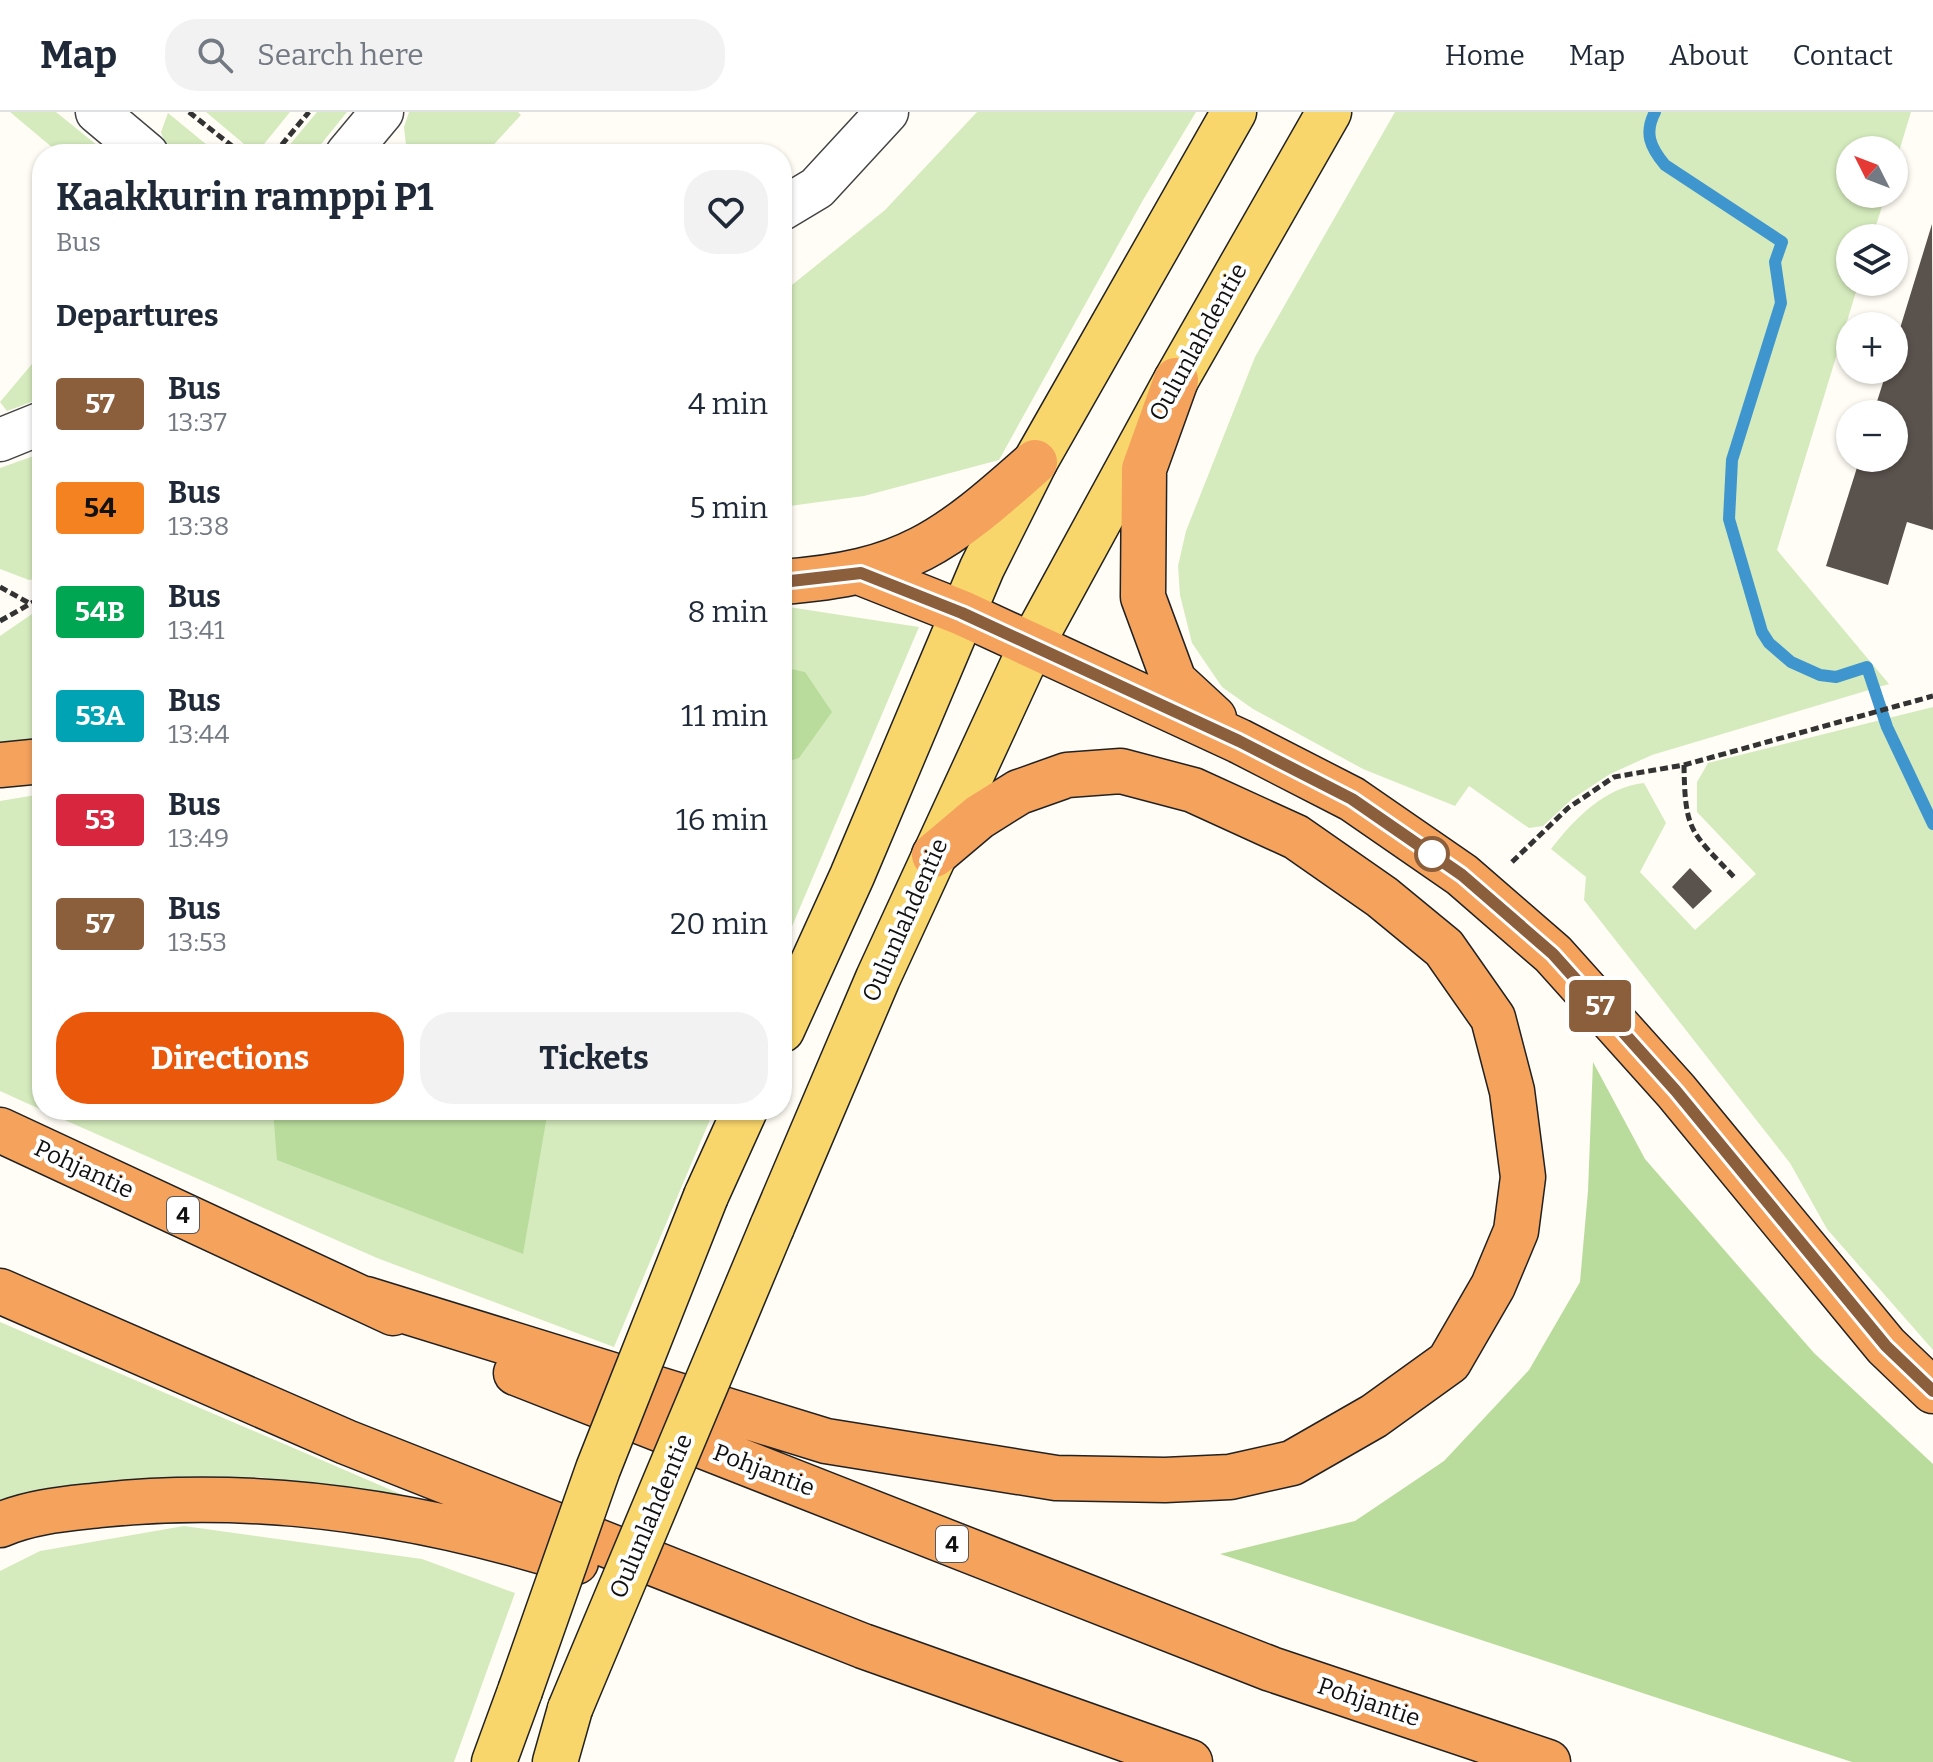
<!DOCTYPE html>
<meta charset="utf-8">
<style>
:root{--surface:#fff;--page:#f2f2f3;--text:#1f2937;--muted:#747a83;--line:#e0e1e3;--accent:#ea580c}
body{margin:0;font-family:Bitter,serif;background:var(--page);color:var(--text);height:100vh;display:flex;flex-direction:column;font-size:30px;white-space:nowrap}
*{box-sizing:border-box;margin:0}
p{font-size:26px;color:var(--muted)}
.icon{flex:none;width:44px;height:44px;fill:none;stroke:currentColor;stroke-width:2;stroke-linecap:round;stroke-linejoin:round}
.map{position:relative;flex:1;overflow:hidden}
.drawer{position:absolute;left:32px;top:32px;width:760px;height:976px;display:flex;flex-direction:column;background:var(--surface);border-radius:32px;box-shadow:0 2px 6px #0004}
.drawer>*{flex:none}
.badge{padding:0 16px;border-radius:6px;font-size:28px;line-height:52px}
.needle{width:52px;rotate:312deg}
.controls{position:absolute;left:1836px;top:24px;display:grid;gap:16px}
.controls a{display:grid;place-items:center;width:72px;height:72px;border-radius:50%;background:var(--surface);box-shadow:0 2px 6px #0004;font-size:40px}
.map>.badge{position:absolute;translate:-50% -50%;box-shadow:0 0 0 4px #fff}
h2{padding:0 24px;font-size:30px;line-height:72px}
.round{display:grid;place-items:center;flex:none;width:84px;height:84px;border-radius:32px;background:var(--page)}
.head{display:flex;align-items:center;justify-content:space-between;height:136px;padding:0 24px}
h1{font-size:38px;font-weight:700;line-height:60px}
.button{display:flex;gap:16px;margin-top:auto;padding:16px 24px}
.button a{flex:1;height:92px;border-radius:32px;background:var(--accent);color:#fff;font-size:32px;font-weight:700;line-height:92px;text-align:center}
.button a+a{background:var(--page);color:var(--text)}
ul{padding:0;list-style:none}
li{display:flex;align-items:center;gap:24px;height:104px;padding:0 24px}
li div{flex:1}
li b{display:block;font-size:30px}
li em{font-style:normal}
li .badge{min-width:88px;font-weight:700;text-align:center}
header{display:flex;align-items:center;gap:48px;box-sizing:border-box;height:112px;padding:0 40px;background:var(--surface);border-bottom:2px solid var(--line)}
header strong{font-size:38px}
nav{display:flex;gap:44px;margin-inline-start:auto;font-size:28px}
.search{width:560px;height:72px;background:var(--page);display:flex;align-items:center;gap:20px;box-sizing:border-box;padding:0 28px;border-radius:32px;color:var(--muted);font-size:30px}
.map>svg:first-child{display:block}
.green{fill:#d5ebbd}
.forest{fill:#b9dc9c}
.lines{fill:none;stroke-linecap:round;stroke-linejoin:round}
.stream{stroke:#3f96cf;stroke-width:12}
.building{fill:#5a524d}
.minor-casing{stroke:#444;stroke-width:45}
.major-casing{stroke:#222;stroke-width:47}
.highway-casing{stroke:#222;stroke-width:47}
.path{stroke:#333;stroke-width:5;stroke-dasharray:8 4;stroke-linecap:butt}
.minor{stroke:#fff;stroke-width:42}
.major{stroke:#f9d66b;stroke-width:44}
.highway{stroke:#f5a25d;stroke-width:44}
.major-bridge-casing{stroke:#222;stroke-width:47;stroke-linecap:butt}
.major-bridge{stroke:#f9d66b;stroke-width:44}
.line-casing{stroke:#fff;stroke-width:18}
.line{stroke:#8b5e3c;stroke-width:12}
.stop-dot{fill:#fff;stroke:#8b5e3c;stroke-width:4}
.labels{text-anchor:middle;stroke-width:8;stroke-linejoin:round;paint-order:stroke}
.shield{fill:#fff;stroke:#585858;stroke-width:2}
.shield-label{font-size:22px;font-weight:bold;fill:#111}
.street-label{font-size:24px;fill:#111;stroke:#fff}
</style>
<header>
<strong>Map</strong>
<div class="search"><svg class="icon" aria-label="search" viewBox="0 0 24 24"><circle cx="10" cy="10" r="6"/><path d="M15 15l6 6"/></svg>Search here</div>
<nav><a>Home</a><a>Map</a><a>About</a><a>Contact</a></nav>
</header>
<div class="map">
<svg width="1933" height="1650" viewBox="0 0 1933 1650">
<rect width="100%" height="100%" fill="#fffdf5"/>
<path class="green" d="M10,0H56L108,42H60Z
M206,0H290L256,42Z
M317,0H347L313,42H282Z
M409,0H518L521,3L485,42H407L404,15Z
M977,0H1196L1143,88L999,348L864,384L782,395V181L885,98Z
M1395,0H1911L1894,56V38H1850V82H1886L1872,126H1850V170H1859L1777,438L1889,572L1652,643L1610,662L1572,687L1543,714L1529,716L1469,674L1455,694L1363,657L1253,597L1222,575L1192,531L1180,483L1178,454L1186,419L1255,245Z
M168,1L218,42C194,42 169,48 161,20Z
M37,246L42,248V286L7,299L0,290Z
M42,341V466L29,468L0,457V356Z
M782,494L919,515L782,838Z
M42,495V629L0,632V524Z
M1933,595V1238L1827,1117L1790,1051L1584,788L1586,765L1551,737C1574,707 1605,675 1644,671L1666,711L1640,760L1695,818L1756,762L1697,700V670L1708,651Z
M42,682V998L0,979V689Z
M42,998H714L614,1235L377,1146Z
M0,1210L419,1390L259,1365L60,1375L0,1396Z
M184,1414L422,1447L515,1481L454,1650H0V1459L40,1439Z"/>
<path class="forest" d="M782,555L805,560L832,600L799,646L782,651Z
M1593,950L1645,1047L1814,1241L1933,1352V1650H1852L1220,1442L1355,1409L1444,1349L1529,1258L1580,1170L1588,1079Z
M273,998H548L523,1142L277,1048Z"/>
<g class="lines">
<path class="stream" d="M1655,0C1644,21 1650,35 1665,53L1782,130L1775,150L1781,191L1732,348L1729,407L1762,520L1769,531L1791,550L1820,563L1836,565L1867,555L1887,615L1933,712"/>
</g>
<path class="building" d="M1932,112L1933,418L1907,410L1888,473L1826,454L1860,346H1894V302H1873L1887,258H1894V236Z
M1690,756L1712,779L1693,797L1672,775Z"/>
<g class="lines">
<g class="minor-casing">
<path id="minor" d="M97,0L147,42
M347,42L382,0
M782,97L817,76L887,0
M0,328L42,311"/>
</g>
<g class="major-casing">
<path id="major" d="M782,918L852,764L982,456L1035,350L1234,0
M706,1084L745,998
M772,1115L878,866L1032,532L1176,268L1329,0
M494,1650L520,1579
M555,1650L570,1597"/>
</g>
<g class="highway-casing">
<path id="highway" d="M1176,268L1144,357L1143,485L1174,569L1214,606
M861,461L962,501L1239,629L1352,687L1462,763L1553,842L1676,979L1886,1234L1933,1279
M782,470C906,461 945,430 1035,350
M0,653L42,649
M0,1018L393,1201
M0,1179L346,1330L863,1534L1190,1650
M366,1187L826,1329L1056,1366L1165,1368L1230,1365L1292,1351L1374,1304L1449,1250L1493,1174L1516,1119L1523,1065L1512,979L1493,906L1444,836L1382,785L1296,725L1193,678L1121,659L1067,663L1019,680L979,705L934,743
M516,1261L1271,1557L1548,1650
M0,1413C33,1399 66,1397 101,1393C261,1376 424,1402 576,1450"/>
</g>
<path class="path" d="M189,0L242,42
M274,42L309,0
M0,475L29,491
M0,509L42,485
M1684,653C1685,719 1690,719 1734,765
M1512,750L1568,696L1614,665L1684,653L1933,584"/>
<use href="#minor" class="minor"/>
<use href="#major" class="major"/>
<use href="#highway" class="highway"/>
<g class="major-bridge-casing">
<path id="major-bridge" d="M520,1579L598,1357L706,1084
M570,1597L772,1115"/>
</g>
<use href="#major-bridge" class="major-bridge"/>
</g>
<g class="lines">
<g class="line-casing">
<path id="line" d="M782,470L861,461L962,501L1239,629L1352,687L1462,763L1553,842L1676,979L1886,1234L1933,1279"/>
</g>
<use href="#line" class="line"/>
</g>
<circle class="stop-dot" cx="1432" cy="742" r="16"/>
<g class="labels">
<g class="shield">
<rect x="167" y="1085" width="32" height="36" rx="6"/>
<rect x="936" y="1414" width="32" height="36" rx="6"/>
</g>
<g class="shield-label">
<text x="183" y="1111">4</text>
<text x="952" y="1440">4</text>
</g>
<g class="street-label">
<text transform="translate(1198 230) rotate(-61)" y="8">Oulunlahdentie</text>
<text transform="translate(905 808) rotate(-66)" y="8">Oulunlahdentie</text>
<text transform="translate(84 1057) rotate(25)" y="8">Pohjantie</text>
<text transform="translate(764 1358) rotate(21)" y="8">Pohjantie</text>
<text transform="translate(651 1404) rotate(-67)" y="8">Oulunlahdentie</text>
<text transform="translate(1369 1590) rotate(19)" y="8">Pohjantie</text>
</g>
</g>
</svg>
<div class="controls">
<a><svg class="needle" viewBox="-14 -14 28 28"><path d="M0-13l5 13h-10z" fill="#e53935"/><path d="M0 13l5-13h-10z" fill="#747a83"/></svg></a>
<a><svg class="icon" aria-label="layers" viewBox="0 0 24 24"><path d="M12 4l9 5-9 5-9-5zM3 14l9 5 9-5"/></svg></a>
<a>+</a>
<a>−</a>
</div>
<b class="badge" style="left:1600px;top:894px;background:#8b5e3c;color:#fff">57</b>
<section class="drawer">
<div class="head"><div><h1>Kaakkurin ramppi P1</h1><p>Bus</p></div><a class="round"><svg class="icon" aria-label="heart" viewBox="0 0 24 24"><path d="M12 20l-8-8c-3-5 5-10 8-4 3-6 11-1 8 4z"/></svg></a></div>
<h2>Departures</h2>
<ul>
<li><span class="badge" style="background:#8b5e3c;color:#fff">57</span><div><b>Bus</b><p>13:37</p></div><em>4 min</em></li>
<li><span class="badge" style="background:#f58220;color:#111">54</span><div><b>Bus</b><p>13:38</p></div><em>5 min</em></li>
<li><span class="badge" style="background:#00a651;color:#fff">54B</span><div><b>Bus</b><p>13:41</p></div><em>8 min</em></li>
<li><span class="badge" style="background:#00a3b4;color:#fff">53A</span><div><b>Bus</b><p>13:44</p></div><em>11 min</em></li>
<li><span class="badge" style="background:#d7263d;color:#fff">53</span><div><b>Bus</b><p>13:49</p></div><em>16 min</em></li>
<li><span class="badge" style="background:#8b5e3c;color:#fff">57</span><div><b>Bus</b><p>13:53</p></div><em>20 min</em></li>
</ul>
<div class="button"><a>Directions</a><a>Tickets</a></div>
</section>
</div>
